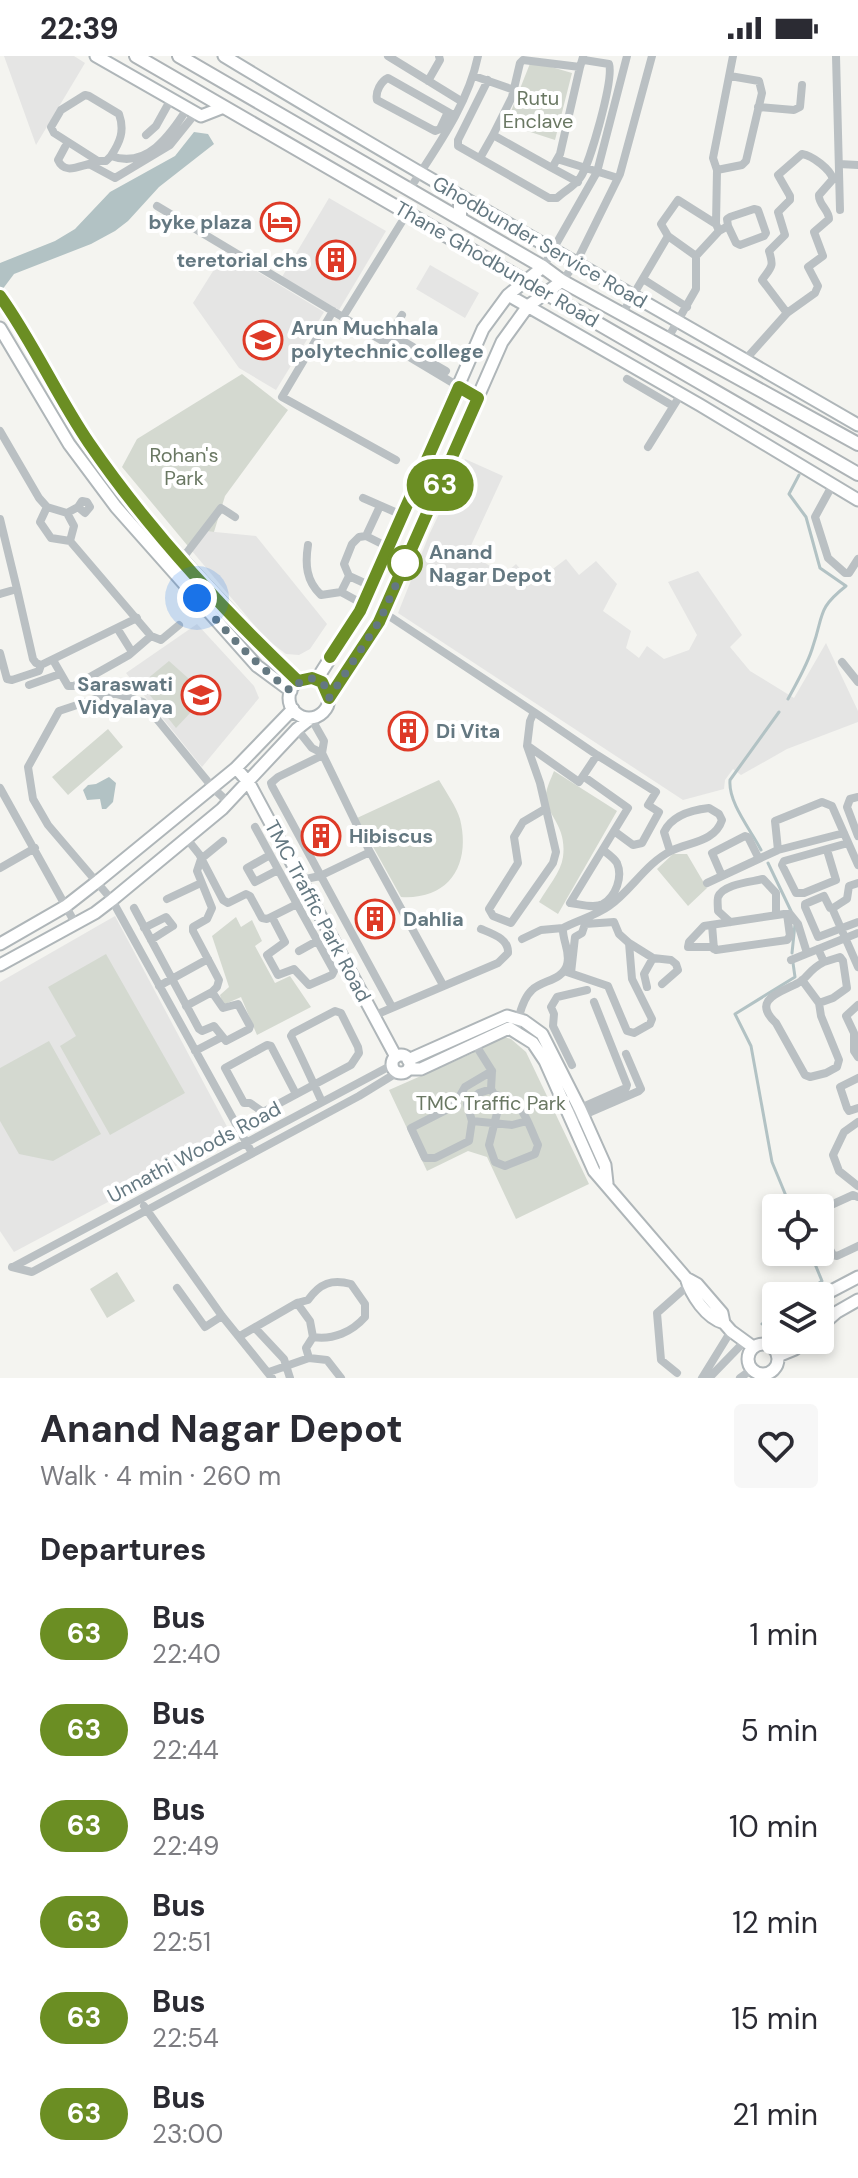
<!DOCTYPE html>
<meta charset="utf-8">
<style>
:root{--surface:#fff;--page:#f7f7f7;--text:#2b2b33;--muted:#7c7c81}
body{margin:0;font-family:"DM Sans",sans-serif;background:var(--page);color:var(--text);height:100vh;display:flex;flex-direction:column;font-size:30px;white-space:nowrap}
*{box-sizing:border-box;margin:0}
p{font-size:26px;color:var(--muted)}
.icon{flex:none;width:44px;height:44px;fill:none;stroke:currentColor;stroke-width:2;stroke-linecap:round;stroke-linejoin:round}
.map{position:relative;height:1322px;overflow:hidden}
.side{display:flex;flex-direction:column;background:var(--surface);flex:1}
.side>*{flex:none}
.badge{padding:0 16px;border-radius:26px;font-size:28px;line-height:52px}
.tools{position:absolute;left:762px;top:1138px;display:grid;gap:16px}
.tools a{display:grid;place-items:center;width:72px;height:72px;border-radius:8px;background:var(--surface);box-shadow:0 4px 12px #0003;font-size:40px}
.you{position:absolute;width:40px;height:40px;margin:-20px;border:6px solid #fff;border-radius:50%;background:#1a73e8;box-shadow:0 0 0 12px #1a73e833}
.map>.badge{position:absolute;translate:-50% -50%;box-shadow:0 0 0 4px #fff}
h2{padding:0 40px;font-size:30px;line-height:72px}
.round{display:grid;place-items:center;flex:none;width:84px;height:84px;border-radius:8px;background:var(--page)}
.headline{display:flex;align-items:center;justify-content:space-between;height:136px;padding:0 40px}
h1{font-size:38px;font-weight:700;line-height:60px}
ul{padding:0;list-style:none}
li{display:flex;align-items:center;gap:24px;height:96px;padding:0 40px}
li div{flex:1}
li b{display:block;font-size:30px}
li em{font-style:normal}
li .badge{min-width:88px;font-weight:700;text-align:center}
.status{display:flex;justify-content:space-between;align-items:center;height:56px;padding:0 40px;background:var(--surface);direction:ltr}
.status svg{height:22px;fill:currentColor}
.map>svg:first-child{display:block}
.built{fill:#e5e5e4}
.green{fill:#d4d9d0}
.water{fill:#b2c2c4}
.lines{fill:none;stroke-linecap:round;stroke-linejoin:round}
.stream{stroke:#b2c2c4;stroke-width:3}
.secondary-casing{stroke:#afb6b9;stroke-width:15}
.primary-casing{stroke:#aeb4b7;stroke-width:16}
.street{stroke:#bac0c3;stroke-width:8}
.secondary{stroke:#fff;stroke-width:11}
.primary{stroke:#fff;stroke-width:12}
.line-casing{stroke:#fff;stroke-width:18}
.line{stroke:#6b8e23;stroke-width:12}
.walk{stroke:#647881;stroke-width:8;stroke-dasharray:0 14.4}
.stop-dot{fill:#fff;stroke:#6b8e23;stroke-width:4}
.labels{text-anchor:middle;stroke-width:8;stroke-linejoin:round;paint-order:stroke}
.park-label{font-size:20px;fill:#6a7863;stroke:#fff}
.poi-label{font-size:20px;font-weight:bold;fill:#647881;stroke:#fff;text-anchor:start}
.street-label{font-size:20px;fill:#647881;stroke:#fff}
.stop-label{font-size:20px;font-weight:bold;fill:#647881;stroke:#fff;text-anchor:start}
</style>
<div class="status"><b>22:39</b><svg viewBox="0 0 49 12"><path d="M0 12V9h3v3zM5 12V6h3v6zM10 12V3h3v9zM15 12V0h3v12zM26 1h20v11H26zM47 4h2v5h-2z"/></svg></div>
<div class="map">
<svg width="858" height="1322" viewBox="0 0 858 1322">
<rect width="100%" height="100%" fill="#f4f4f0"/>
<path class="built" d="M4,0H74L85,7L36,89Z
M329,142L386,175L339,254L282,221Z
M225,196L324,256L276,334L239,312L193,247Z
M430,209L479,237L465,262L416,233Z
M465,403L503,420L468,496L504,519L516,508L533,528L566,503L579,519L596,505L617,528L603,555L631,575L626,592L639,602L647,590L664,603L689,594L697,579L668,526L698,515L742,579L730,591L750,615L794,642L826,587L858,655V666L787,693L741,719L733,713L725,724L724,733L683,744L398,557L429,479Z
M205,475L256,480L327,568L310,593L299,599L286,598L265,582L192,495Z
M197,568L254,630L259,642L202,711L126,617Z
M115,860L232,1080L14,1196L0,1175V926Z"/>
<path class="green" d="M531,5L572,17L555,84L506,68Z
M242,318L288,354L225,440L214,476L205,475L192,495L122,411L137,383Z
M169,605L207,639L176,672L141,628Z
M108,673L123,691L68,739L52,721Z
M554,715L617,755L558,858L539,846C547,832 561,816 563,801C567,769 547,761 546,740C546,732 551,723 554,715Z
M439,724C446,736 456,750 460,763C471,808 450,844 401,841L357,762Z
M673,798H687L707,832L688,850L657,813Z
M236,861L241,871L252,864L262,885L255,890L275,927L290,920L311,951L257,979L241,941L223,949L220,939L229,931L212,880Z
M106,898L185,1037L110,1079L60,990L76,980L48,931Z
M501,980L511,983L526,996L589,1128L516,1163L487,1101L468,1095L427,1115L389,1034L473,997L481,981Z
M49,985L101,1078L53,1105L19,1098L0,1065V1012Z
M117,1216L135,1245L107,1262L90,1233Z"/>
<path class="water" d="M194,76L208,78L214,88L159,131L128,165L115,175L91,188L14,218L2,234L0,230V207L55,185L75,173L110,136L175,100Z
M109,721L116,727L113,746L106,753H102L100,743L87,744L83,734L88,729L96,728Z"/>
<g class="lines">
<path class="stream" d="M788,643C797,626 808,608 813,590C824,558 817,553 846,530L820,512L806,461L789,438L799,419
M761,794C751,774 728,747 730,724L779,656
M768,807L791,855
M792,897L795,868
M791,1152L772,1106L751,990L735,958L795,921L793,907
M801,1240L822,1225L810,1196
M762,1268L776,1258"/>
<g class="secondary-casing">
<path id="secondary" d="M96,0L201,60L224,51
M224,0C433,127 646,246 858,369
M508,239L700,349L858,444
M0,240C32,285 56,335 85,382C118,433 160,479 201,524C233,558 264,593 298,625
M0,272L69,388L116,451L257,610L291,635
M289 642a20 20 0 1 1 40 0a20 20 0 1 1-40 0Z
M317,623L360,555L483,273L508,239L543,211
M329,642L379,566L502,286L528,250L562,225
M236,712L249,727L396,1001
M0,888L66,850L98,825L236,712L293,653
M0,909L95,857L112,844L222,753L297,673L311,662
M392 1008a9 9 0 1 1 18 0a9 9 0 1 1-18 0Z
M408,1004L507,960L524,965L542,978L580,1053L605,1109L607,1127
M409,1013H421L509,972L533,987L545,1005L594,1115L686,1222L697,1228L722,1257L724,1267L731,1275L753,1291
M686,1222C691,1239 706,1262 724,1267
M820,1241L858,1221
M820,1271L837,1256L858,1244
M748 1303a15 15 0 1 1 30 0a15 15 0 1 1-30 0Z
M778,1300L795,1293L805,1284"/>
</g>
<g class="primary-casing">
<path id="primary" d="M136,0L858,418
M179,0L543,211L562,225L858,388
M460,163V141"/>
</g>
<path class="street" d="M388,0L461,45
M836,0L840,154
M580,11L523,4L520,7L512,41L493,79L552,112L560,98L580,11L583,1
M474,20L514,34
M488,24L458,84V90L549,142H557C564,135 575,130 580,122C590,108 614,23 609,8L584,4L583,0
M428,25L440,4L439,0
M758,51L794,54L800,51L802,29
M448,56L440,73L435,75L377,44C375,36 381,25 388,22L455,60
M146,79L156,70L171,43
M65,91L58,104C64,118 77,111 89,108L115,122L170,89L195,58
M111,100C120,86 125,75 119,58L89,40L85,39L61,54L51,71L54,77L98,105H106L111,100C147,113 169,80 187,53
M480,102L493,79
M557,103L618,122
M839,108L858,109
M552,112L578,126
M717,114L742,109L746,105L762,37L759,25L730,20
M409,134C436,92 468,49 478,0
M157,150L478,342
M728,170L736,187L740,189L764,180L766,177L758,154L754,153L730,161L727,163L728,170L719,175L716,168L717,114L713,102L733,0
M696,200L719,175
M543,211L597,116L627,0
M643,223L687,251
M562,225L576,207L620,118L652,0
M333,255L282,341L396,404
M622,258L668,180L661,168L678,144L716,168
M343,261L408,156
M391,278L413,291L410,296
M388,282L402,259
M668,282L696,233V200L668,180
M411,295L446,315
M745,304L787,257L815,237L818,230L808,211L823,200L814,176L829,163C829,154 818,148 819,139L833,123C830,113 813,100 802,98L778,119L790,140V144L778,156L785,179L769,195C774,211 772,210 762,224L787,257
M627,323L673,350
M0,375L39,442L47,451L67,457L74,470L70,485L151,580L161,584L179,569
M648,391L681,338
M833,428L815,461L828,502L845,517H849L858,503
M363,442L402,459
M47,451L40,466L51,482L70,485
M67,457L78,451L82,445L87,446L90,451L85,457L78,451
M0,463L17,533
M366,480L388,491
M308,489C305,508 306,525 321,539L341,536L363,548
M182,503L221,452L235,461
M349,520L371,530
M341,536L349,520L344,508L352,488L359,481L366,480L380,450
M0,538L17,533L33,603L36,607L41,609
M383,556L534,656L530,665L527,690L540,727L556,796L553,807L511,867L493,860L489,853L518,807L514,781L523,766L545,753
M117,572L132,596
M0,597L7,623L12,624L39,615L41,609L137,562
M53,604L68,630H74L129,599L151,580
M842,606L858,626
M29,629L60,618
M297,673L312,692L322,697
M528,690L579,726L597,699L534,656
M323,699L278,721L271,727L272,730L392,951
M597,699L656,736L648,749L659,756L642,787L633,789L614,775
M583,720L628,752L570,847C580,848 594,853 603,848C616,840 623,821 617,807C614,802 608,798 603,794
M0,732L75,867
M858,741L850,743L847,751L858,780
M229,747L213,732L143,646L113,637L59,655L28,711L33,743L48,769L112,844L252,1097
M255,771L297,848
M844,777L778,794L775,765L822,746L832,750L858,809
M187,783L199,798L223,844L228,847L246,838L250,840L262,862L267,863L297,848L334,915L332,919L309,929L294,913L278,919L267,899L285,886L272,861
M827,794L836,824L804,837H796L782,809L784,805L848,787
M370,796L443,929
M270,799L247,812L255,826L278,814
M0,812L35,792
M722,820L712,797L745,780L748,781L759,803
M301,824L320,820L370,796L322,697L324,685L311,662
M707,827L778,794
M858,827L849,830L847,843L833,852H830L824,840L805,848V851L818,881L858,866
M167,843L201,827
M134,852L199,973L202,975L214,970L226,985L249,973L250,970L238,948L223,952L212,936L217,931L219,924L193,875V871L207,863L212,852L197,815L201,803L223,785
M832,852L858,911
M787,858L790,880L787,884L716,894L711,891H688L689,886L704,870L784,858H790L798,868L807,897
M730,866L718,855C718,853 717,842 718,841C723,828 751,826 763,823L776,837V859
M712,869L714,893
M144,872L166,861L173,870L151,884
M522,883L541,874L563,872
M629,887L653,902L671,904L676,908L678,914L662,928
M818,893L824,906C808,914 808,922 798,927C782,936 750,943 776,967L805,1019L810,1021L826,1017L837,1011L839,1004L821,960L819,947L833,942L847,932L843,905L840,901L824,906
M299,895L317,885
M791,904L858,877
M564,915L608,930L627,975L634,977L650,968L652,963L632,923L629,887L619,878L614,866L585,868L582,877L575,881L571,917
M802,924L819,947
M159,930L208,903
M647,931L644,918L653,902
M858,949L846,960L854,977V995L858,1001
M186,950L212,936
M373,960L498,907L508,897C509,883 493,878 481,873
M516,975C518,963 523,942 532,934C542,924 562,925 567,909C571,895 562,885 563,872C578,864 595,860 609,850C631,835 646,807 671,795C689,786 715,786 722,764L719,758L709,752C691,754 672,759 664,776L670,795
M475,988L492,1015L465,1031L454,1050L411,1072L425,1102H435L469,1085L472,1065L467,1048L479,1037L491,1033L492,1015
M195,995L222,981
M572,1009L553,970L554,958L551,951L557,941L587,934
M858,1022L840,1031L847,1052L849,1055L858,1052
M491,1033L494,1038C526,1048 525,1061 538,1089L535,1098L505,1110L495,1106L489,1089L501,1041
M296,1038L271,990L267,989L225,1012L244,1047H250L263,1056L351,1009L359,997L358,991L341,957L335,955L293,977L291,980C302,1002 312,1024 322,1046
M576,1054L626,1032L627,1029L594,946
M572,1064L639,1035L641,1033L626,998
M472,1065L512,1069L527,1065
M858,1066L844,1076L833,1099L839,1115L858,1130
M144,1150L222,1260L272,1322
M820,1168L831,1149L853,1139L858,1141
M820,1175L833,1199L837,1200L858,1190
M12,1211L32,1216L359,1040L398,1016
M13,1211L392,1009
M177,1232L205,1271L222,1260
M297,1247L310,1265L313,1281
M255,1272L284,1303L290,1322
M240,1280L297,1247L308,1244C320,1227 332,1223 351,1228L365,1248V1261C352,1276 333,1284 313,1281L306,1292L309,1302
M269,1316L309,1302L327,1304L341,1322
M677,1317L661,1304L657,1257L692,1226
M702,1322L731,1275
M709,1322L744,1286
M740,1322L751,1314
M769,1322L770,1317"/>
<use href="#secondary" class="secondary"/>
<use href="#primary" class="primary"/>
</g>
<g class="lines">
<g class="line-casing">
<path id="line" d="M0,240C33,286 57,340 89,387C148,473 222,553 298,625L312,622L322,626L329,642L379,566L478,342L459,331L360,555L330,601"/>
</g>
<use href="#line" class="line"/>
<path class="walk" d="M197,542C227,576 254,608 291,635L303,623C317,620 328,628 329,642L379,566L409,500L405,507"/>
</g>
<defs>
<g id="hotel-ring" transform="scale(2)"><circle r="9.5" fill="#fff" stroke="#de3a27" stroke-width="1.5"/><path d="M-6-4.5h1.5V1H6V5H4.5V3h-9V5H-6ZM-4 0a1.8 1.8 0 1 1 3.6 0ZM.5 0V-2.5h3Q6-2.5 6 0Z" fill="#de3a27"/></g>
<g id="building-ring" transform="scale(2)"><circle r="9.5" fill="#fff" stroke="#de3a27" stroke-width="1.5"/><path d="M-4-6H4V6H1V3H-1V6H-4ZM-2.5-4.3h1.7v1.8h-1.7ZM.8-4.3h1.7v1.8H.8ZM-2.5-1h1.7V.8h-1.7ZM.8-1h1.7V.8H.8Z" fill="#de3a27"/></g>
<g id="university-ring" transform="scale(2)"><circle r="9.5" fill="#fff" stroke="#de3a27" stroke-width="1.5"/><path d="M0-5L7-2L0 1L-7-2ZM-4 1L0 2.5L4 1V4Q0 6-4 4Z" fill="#de3a27"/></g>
<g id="school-ring" transform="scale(2)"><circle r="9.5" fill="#fff" stroke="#de3a27" stroke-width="1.5"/><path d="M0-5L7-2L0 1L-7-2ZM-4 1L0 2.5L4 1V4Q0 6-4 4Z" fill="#de3a27"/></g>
</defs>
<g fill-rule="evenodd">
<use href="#hotel-ring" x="280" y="166"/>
<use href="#building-ring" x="336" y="204"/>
<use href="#university-ring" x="263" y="284"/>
<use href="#school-ring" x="201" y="639"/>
<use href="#building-ring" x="408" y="675"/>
<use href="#building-ring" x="321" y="780"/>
<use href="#building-ring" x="375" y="863"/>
</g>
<circle class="stop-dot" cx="405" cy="507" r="16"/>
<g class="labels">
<g class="park-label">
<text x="538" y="49">Rutu<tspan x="538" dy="23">Enclave</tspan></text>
<text x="184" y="406">Rohan's<tspan x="184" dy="23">Park</tspan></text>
<text x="491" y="1054">TMC Traffic Park</text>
</g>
<g class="poi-label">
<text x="252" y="173" text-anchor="end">byke plaza</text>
<text x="308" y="211" text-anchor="end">teretorial chs</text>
<text x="291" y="279">Arun Muchhala<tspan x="291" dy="23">polytechnic college</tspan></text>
<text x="173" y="635" text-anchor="end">Saraswati<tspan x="173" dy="23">Vidyalaya</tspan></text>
<text x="436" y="682">Di Vita</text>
<text x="349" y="787">Hibiscus</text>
<text x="403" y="870">Dahlia</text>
</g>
<g class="street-label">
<text transform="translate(540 186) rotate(30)" y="7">Ghodbunder Service Road</text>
<text transform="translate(497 208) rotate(30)" y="7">Thane Ghodbunder Road</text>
<text transform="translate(318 855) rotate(62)" y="7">TMC Traffic Park Road</text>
<text transform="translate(194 1096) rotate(-28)" y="7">Unnathi Woods Road</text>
</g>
<g class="stop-label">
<text x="429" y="503">Anand<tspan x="429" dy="23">Nagar Depot</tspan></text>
</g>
</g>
</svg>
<div class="tools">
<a><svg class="icon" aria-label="locate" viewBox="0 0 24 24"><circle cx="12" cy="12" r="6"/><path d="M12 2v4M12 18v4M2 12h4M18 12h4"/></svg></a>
<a><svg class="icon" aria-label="layers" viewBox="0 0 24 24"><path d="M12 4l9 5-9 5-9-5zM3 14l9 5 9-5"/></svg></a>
</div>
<div class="you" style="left:197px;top:542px"></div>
<b class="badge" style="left:440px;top:429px;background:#6b8e23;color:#fff">63</b>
</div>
<section class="side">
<div class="headline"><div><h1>Anand Nagar Depot</h1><p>Walk · 4 min · 260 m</p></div><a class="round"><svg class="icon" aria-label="heart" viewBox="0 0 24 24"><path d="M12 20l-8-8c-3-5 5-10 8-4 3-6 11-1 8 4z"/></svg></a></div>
<h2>Departures</h2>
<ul>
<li><span class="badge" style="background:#6b8e23;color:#fff">63</span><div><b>Bus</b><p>22:40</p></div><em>1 min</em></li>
<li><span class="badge" style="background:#6b8e23;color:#fff">63</span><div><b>Bus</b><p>22:44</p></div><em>5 min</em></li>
<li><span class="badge" style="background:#6b8e23;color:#fff">63</span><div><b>Bus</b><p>22:49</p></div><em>10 min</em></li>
<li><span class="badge" style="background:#6b8e23;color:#fff">63</span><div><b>Bus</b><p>22:51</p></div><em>12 min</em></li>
<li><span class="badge" style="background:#6b8e23;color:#fff">63</span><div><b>Bus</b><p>22:54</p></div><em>15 min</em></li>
<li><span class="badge" style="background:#6b8e23;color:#fff">63</span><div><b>Bus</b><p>23:00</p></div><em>21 min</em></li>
</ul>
</section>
